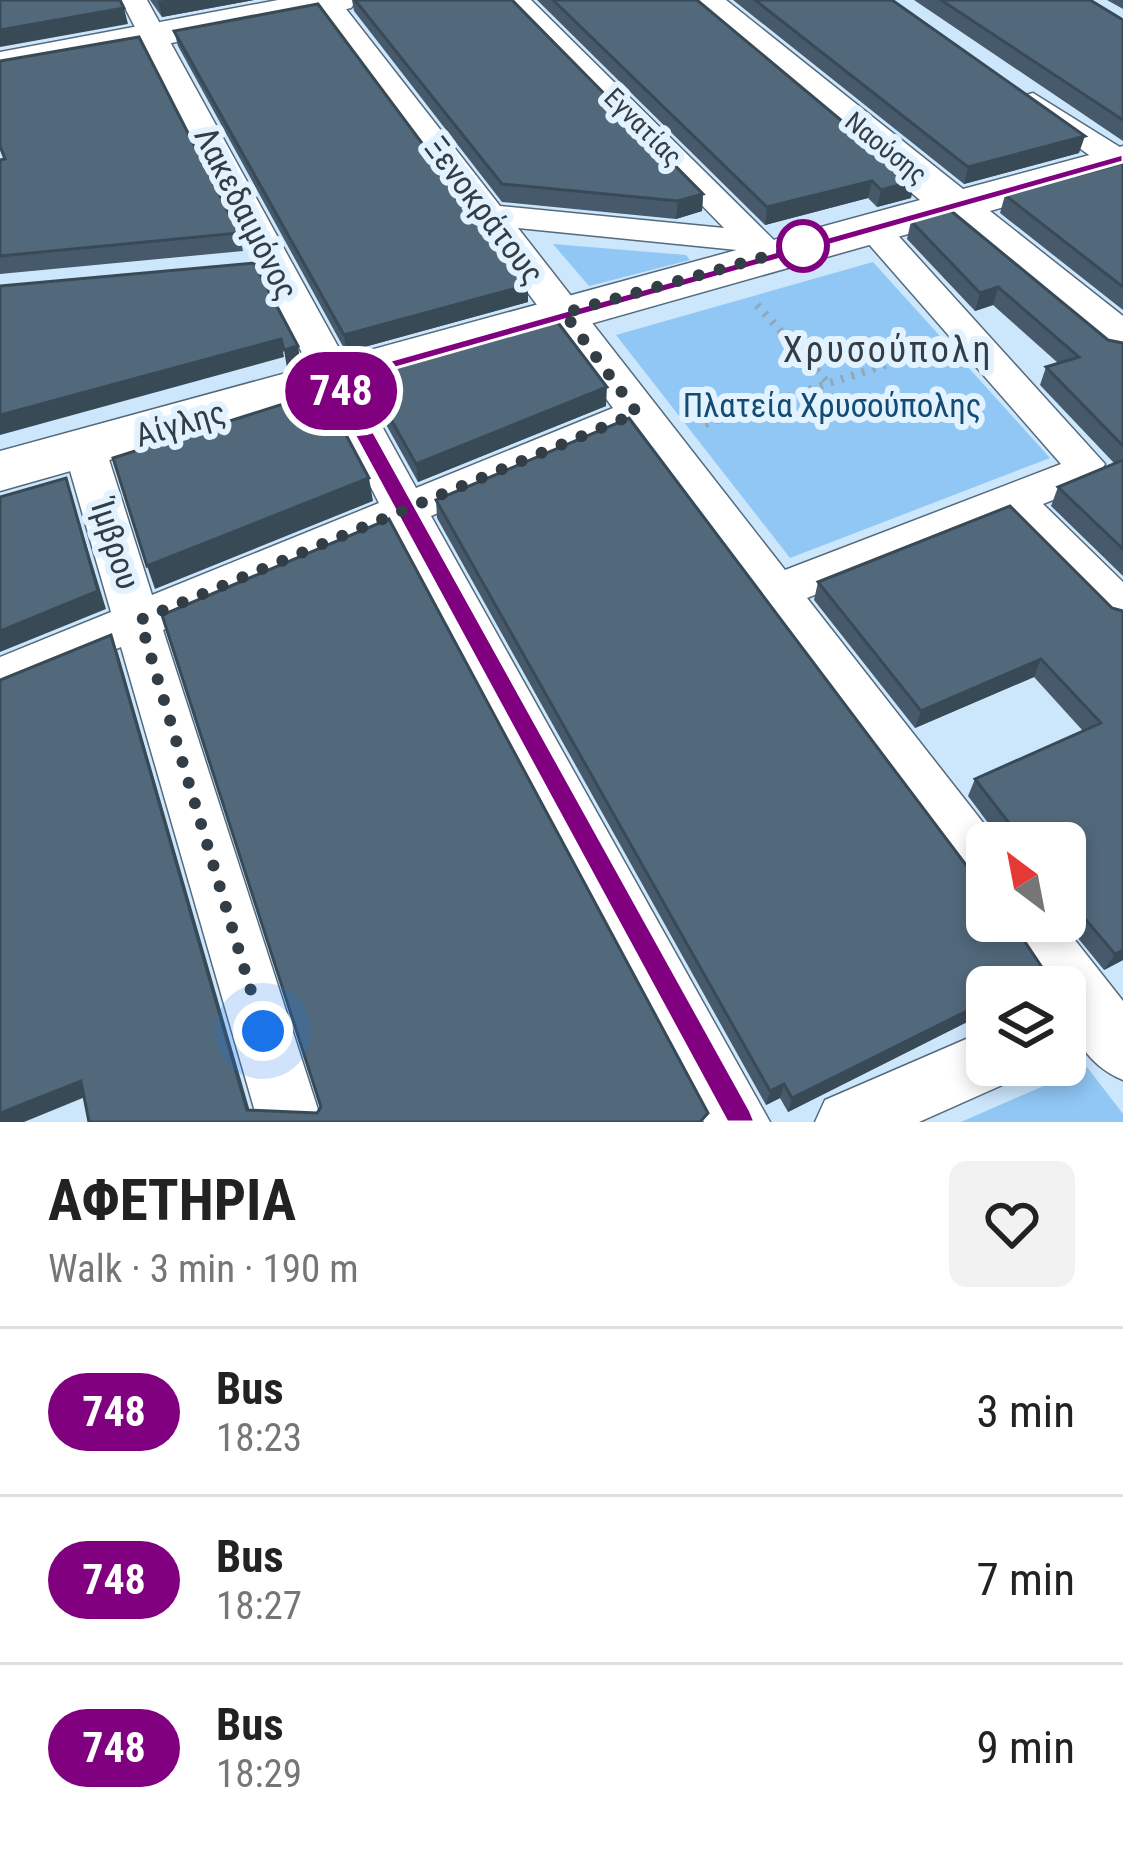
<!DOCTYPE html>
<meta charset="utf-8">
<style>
:root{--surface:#fff;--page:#f2f2f2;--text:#222;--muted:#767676;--line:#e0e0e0}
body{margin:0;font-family:"Roboto Condensed",sans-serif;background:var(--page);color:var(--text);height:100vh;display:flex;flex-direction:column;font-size:45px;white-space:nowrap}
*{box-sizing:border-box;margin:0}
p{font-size:39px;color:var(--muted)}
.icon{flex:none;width:66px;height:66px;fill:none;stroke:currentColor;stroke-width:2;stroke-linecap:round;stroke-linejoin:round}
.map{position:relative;height:1122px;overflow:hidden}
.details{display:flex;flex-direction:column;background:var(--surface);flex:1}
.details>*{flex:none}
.badge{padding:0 24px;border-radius:39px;font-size:42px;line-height:78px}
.needle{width:78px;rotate:328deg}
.controls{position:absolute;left:966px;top:822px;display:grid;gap:24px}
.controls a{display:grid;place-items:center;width:120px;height:120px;border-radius:18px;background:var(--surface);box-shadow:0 6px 18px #0003;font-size:60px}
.you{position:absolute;width:60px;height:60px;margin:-30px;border:9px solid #fff;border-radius:50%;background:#1a73e8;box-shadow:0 0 0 18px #1a73e833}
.map>.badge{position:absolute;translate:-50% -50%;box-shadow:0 0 0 6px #fff}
.round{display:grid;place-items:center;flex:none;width:126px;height:126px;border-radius:18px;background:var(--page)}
.headline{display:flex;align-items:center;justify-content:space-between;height:204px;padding:0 48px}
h1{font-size:57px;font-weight:700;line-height:90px}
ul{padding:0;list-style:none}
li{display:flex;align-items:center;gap:36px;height:168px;padding:0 48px;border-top:3px solid var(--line)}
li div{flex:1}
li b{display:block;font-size:45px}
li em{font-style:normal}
li .badge{min-width:132px;font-weight:700;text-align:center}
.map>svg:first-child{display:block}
.green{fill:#90c7f5}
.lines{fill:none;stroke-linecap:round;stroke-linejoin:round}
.street-casing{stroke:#546a7d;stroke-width:3}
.secondary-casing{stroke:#546a7d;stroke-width:3}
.path{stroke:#93a7b9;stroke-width:8;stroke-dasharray:3 8;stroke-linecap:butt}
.street{fill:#fff;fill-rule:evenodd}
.secondary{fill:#fff;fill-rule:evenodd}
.wall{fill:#475a6b}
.shaded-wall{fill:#394a57}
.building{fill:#52697c;stroke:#394a57;stroke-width:3}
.line{fill:#800080;stroke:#fff;stroke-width:3}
.walk{stroke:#333d46;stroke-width:12;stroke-dasharray:0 21.6}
.stop-dot{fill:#fff;stroke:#800080;stroke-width:6}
.labels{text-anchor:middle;stroke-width:12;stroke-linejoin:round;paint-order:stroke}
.far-street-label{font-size:27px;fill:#333d46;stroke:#e2f2ff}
.street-label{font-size:33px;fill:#333d46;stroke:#e2f2ff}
.park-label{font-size:33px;fill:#124b73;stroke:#e2f2ff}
.neighbourhood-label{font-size:36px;letter-spacing:3px;fill:#333d46;stroke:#e2f2ff}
</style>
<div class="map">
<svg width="1123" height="1122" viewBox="0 0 1123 1122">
<rect width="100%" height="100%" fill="#cce6fc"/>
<path class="green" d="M553,244L686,255L690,260L589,286Z
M873,262L1050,458L790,558L616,335Z
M1087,1067L1123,1114V1122H961Z"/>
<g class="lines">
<g class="street-casing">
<path id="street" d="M121,0H147L416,488L613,408L312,0H339L500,206L724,228L503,0H531L782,248L788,255L782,262C766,267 759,263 747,251L518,228L785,570L1061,464L860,234L855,227L860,220H884L1105,464L1092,484L1043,504L1123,582V629L1107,623L1005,519L807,598L999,843H987V895L968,887L630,431L431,516L770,1122H704L394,531L163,630L322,1122H258L121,647L0,697V657L111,612L64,450L70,440L85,436L100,440L106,450L152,595L379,503Z
M1033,93L1123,149V174L1112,171L1022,108L1018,102L1022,96Z
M997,921H1060L1123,1001V1080C1084,1064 1065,1027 1065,987H1040Z
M987,1030V1065H1016L1009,1082L919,1122H815L825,1100Z"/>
</g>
<g class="secondary-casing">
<path id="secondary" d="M278,0H357L351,8L338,11L0,76V52Z
M684,0H726L963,189L1123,146V173L990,211L1123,316V359L1104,355L947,223L0,491V451L920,200Z"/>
</g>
<path class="path" d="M757,305L828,383
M705,424L930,350"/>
<use href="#street" class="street"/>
<use href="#secondary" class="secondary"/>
</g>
<path class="wall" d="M150,0H254L162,17Z
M352,0H512L703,194L702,211L676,219L502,202L354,11Z
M537,0H697L914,181L911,198L877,207L868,198L765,225Z
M733,0H892L1079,153L964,184Z
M914,0H1090L1123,20V141Z
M1107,0H1123V9Z
M174,31L528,285V302L346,352L178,46Z
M4,159L239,233L243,251L0,274V160Z
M1123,163V310L1000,213L1005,195Z
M911,221L1108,340L1123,343V576L1051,506L1058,487L1114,463L1040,385L1046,367L1058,363L993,305L975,311L907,239Z
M365,373L606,406L418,482L368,392Z
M436,500L972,873L987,987V1012L788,1112L780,1098L766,1105L437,518Z
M818,582L1112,608L1123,960L1104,970L1064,921L1065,843H994L997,835L968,796L975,779L1083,731L1034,677L915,728L814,600Z"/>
<path class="shaded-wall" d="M165,0H254L162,17L158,1Z
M124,8L128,24L0,47V30Z
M1085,136L1079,153L964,184L968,167Z
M872,181L868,198L765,225L767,207Z
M914,181L911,198L877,207L881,190Z
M703,194L702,211L676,219L678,201Z
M528,285V302L346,352L344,335Z
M998,287L993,305L975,311L980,293Z
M281,339L284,357L0,435V415Z
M298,346L301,364L287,368L284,350Z
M607,387L606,406L418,482L416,464Z
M66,478L106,609L0,652V631Z
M369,478L373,501L155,589L147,566Z
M111,635L118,653L253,1122L247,1110Z
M1041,659L1034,677L915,728L921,711Z
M1123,950V960L1104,970L1115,954Z
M1045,972L1036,987H1015Z
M987,1001V1012L788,1112L792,1098Z
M81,1081L90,1095L24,1122H0V1113Z
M784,1084L780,1098L766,1105L770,1091Z"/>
<path class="building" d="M0,0H120L124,8L0,30Z
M355,0H512L703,194L678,201L502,184Z
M553,0H697L914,181L881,190L872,181L767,207Z
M755,0H892L1085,136L968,167Z
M941,0H1090L1123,20V120Z
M318,4L528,285L344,335L174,31Z
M139,37L239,233L0,256V160L5,159L0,146V61Z
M1123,163V287L1005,195Z
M950,210L1108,340L1123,343V446L1046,367L1079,357L998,287L980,293L911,221Z
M254,263L298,346L284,350L281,339L0,415V286Z
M556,320L607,387L416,464L365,373Z
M318,382L369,478L147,566L113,458L299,399L296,388Z
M629,418L972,873L987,879V921H1011L1045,972L1015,987H987V1001L792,1098L784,1084L770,1091L436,500Z
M1123,460V549L1058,487Z
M66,478L98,591L0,631V497Z
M1010,506L1112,608L1123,611V950L1115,954L1069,900H1065V843H999V831L1012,827L975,779L1101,723L1041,659L921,711L818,582Z
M389,519L708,1113L700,1122H89L81,1081L0,1113V680L111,635L247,1110L317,1113L321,1107L162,615Z"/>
<path class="line" d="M1123,154V162L346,382L750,1110L755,1122H727L324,379Z"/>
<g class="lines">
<path class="walk" d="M263,1031L140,620L637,413L564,313L803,246"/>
</g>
<circle class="stop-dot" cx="803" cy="246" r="24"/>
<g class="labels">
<g class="far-street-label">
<text transform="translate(643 127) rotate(45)" y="9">Εγνατίας</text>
<text transform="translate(886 148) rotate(39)" y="9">Ναούσης</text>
</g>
<g class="street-label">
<text transform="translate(485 210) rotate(53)" y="12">Ξενοκράτους</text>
<text transform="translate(247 213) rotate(63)" y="12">Λακεδαιμόνος</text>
<text transform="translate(180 423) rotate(-16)" y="12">Αίγλης</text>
<text transform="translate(116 544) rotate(72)" y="12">Ίμβρου</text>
</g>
<g class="park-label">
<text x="832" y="417">Πλατεία Χρυσούπολης</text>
</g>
<g class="neighbourhood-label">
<text x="888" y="362">Χρυσούπολη</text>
</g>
</g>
</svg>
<div class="controls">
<a><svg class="needle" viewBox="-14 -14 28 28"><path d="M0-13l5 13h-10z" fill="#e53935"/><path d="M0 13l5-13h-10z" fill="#767676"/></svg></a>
<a><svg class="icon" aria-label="layers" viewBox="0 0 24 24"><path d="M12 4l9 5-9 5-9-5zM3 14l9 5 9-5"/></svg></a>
</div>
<div class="you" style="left:263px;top:1031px"></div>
<b class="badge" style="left:341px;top:391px;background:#800080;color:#fff">748</b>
</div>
<section class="details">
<div class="headline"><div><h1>ΑΦΕΤΗΡΙΑ</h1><p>Walk · 3 min · 190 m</p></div><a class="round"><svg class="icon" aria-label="heart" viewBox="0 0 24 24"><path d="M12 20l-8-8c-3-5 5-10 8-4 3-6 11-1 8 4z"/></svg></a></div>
<ul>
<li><span class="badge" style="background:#800080;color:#fff">748</span><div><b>Bus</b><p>18:23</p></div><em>3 min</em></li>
<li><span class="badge" style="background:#800080;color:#fff">748</span><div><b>Bus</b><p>18:27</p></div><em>7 min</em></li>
<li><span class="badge" style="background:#800080;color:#fff">748</span><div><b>Bus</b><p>18:29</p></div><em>9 min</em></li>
</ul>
</section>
